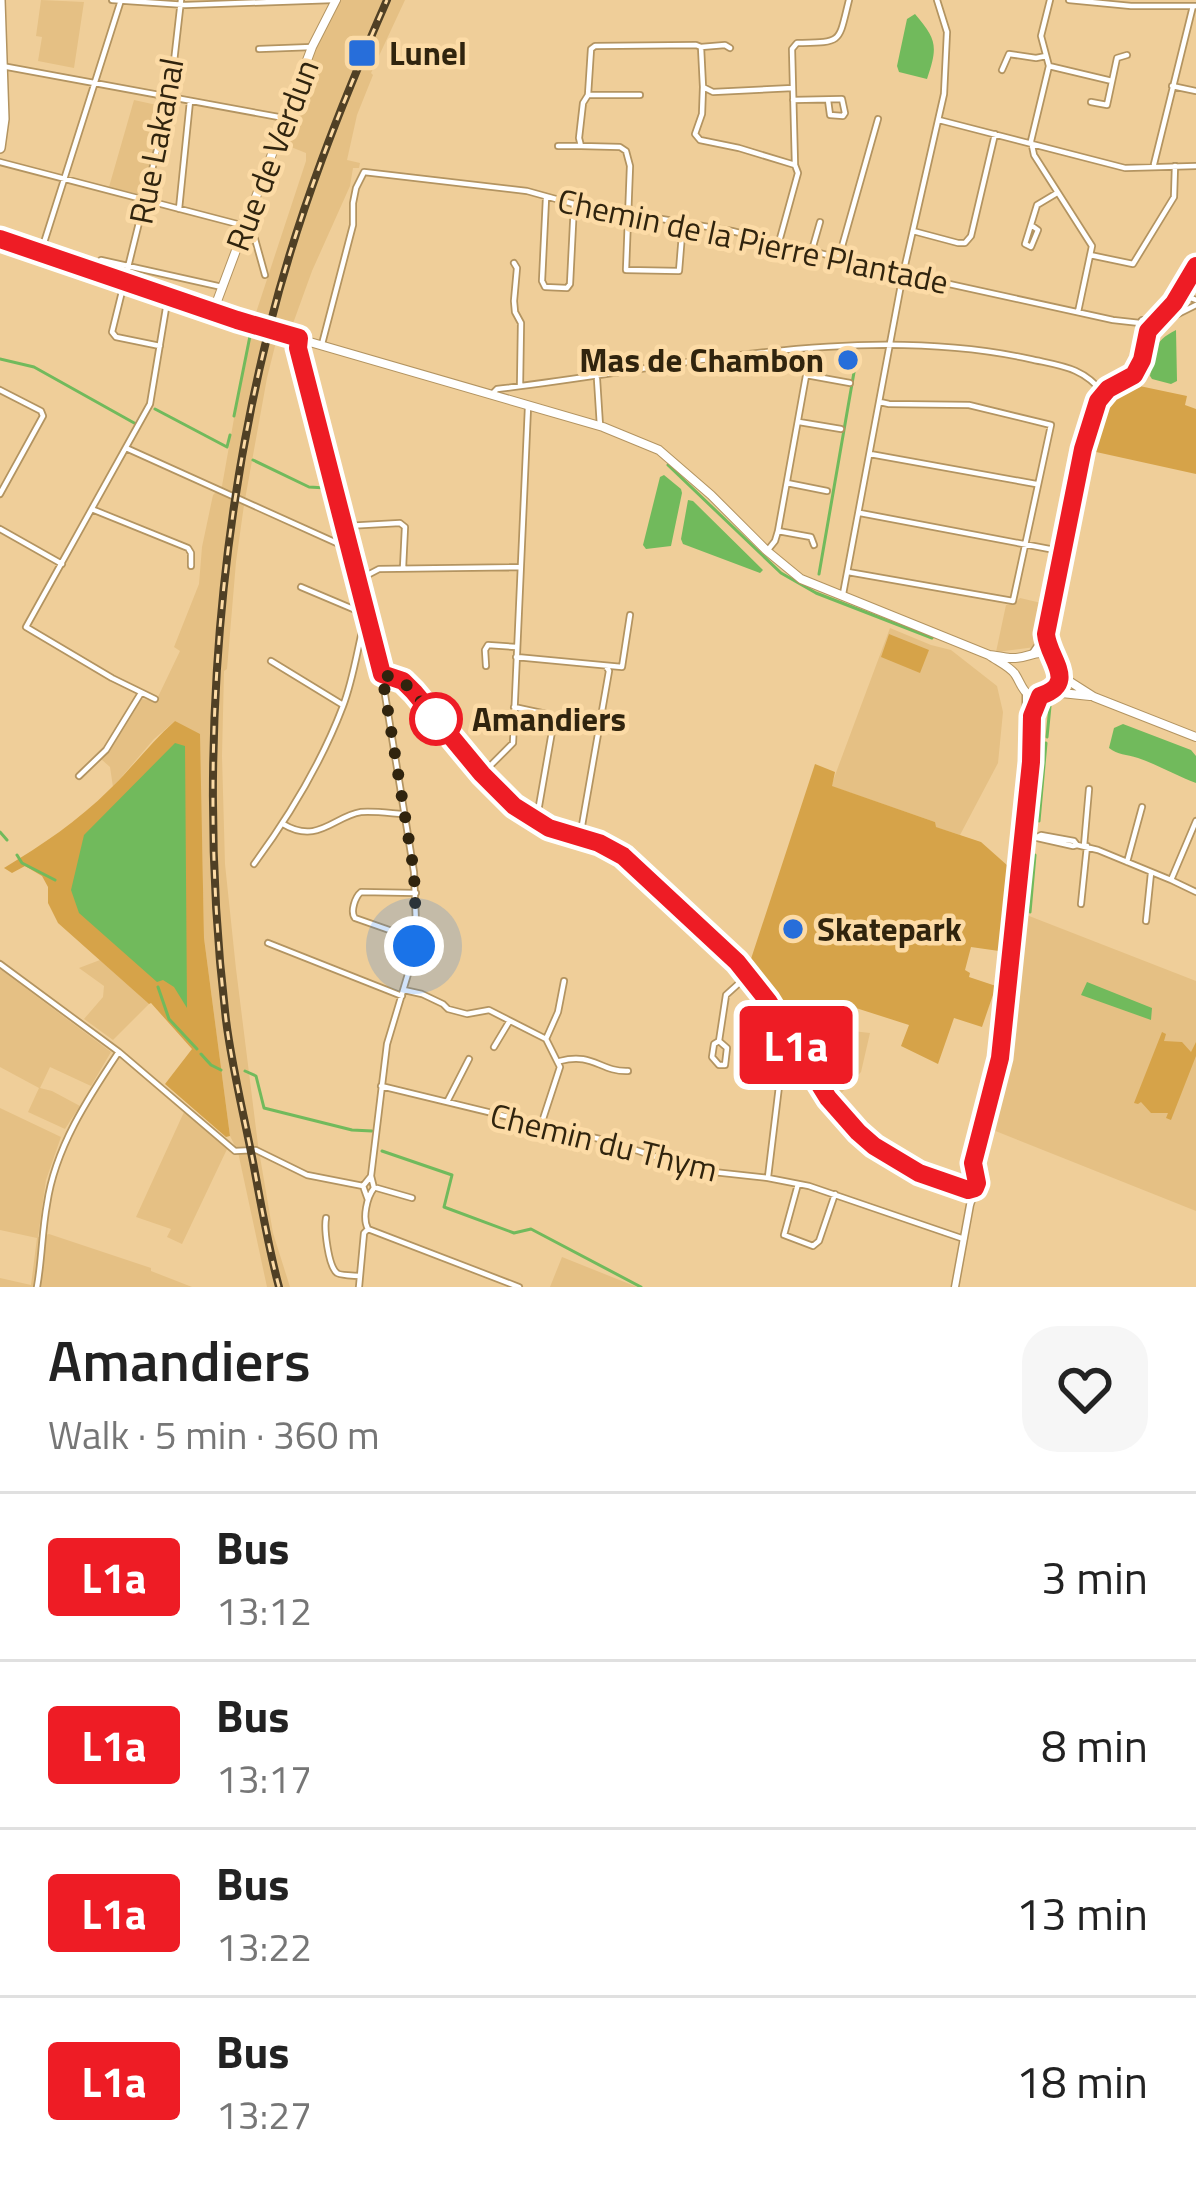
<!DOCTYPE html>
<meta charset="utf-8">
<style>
:root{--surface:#fff;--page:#f6f6f6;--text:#222;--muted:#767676;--line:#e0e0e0}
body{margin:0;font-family:"Titillium Web",sans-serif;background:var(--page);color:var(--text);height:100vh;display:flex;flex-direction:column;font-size:45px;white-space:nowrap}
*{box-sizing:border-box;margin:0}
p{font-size:39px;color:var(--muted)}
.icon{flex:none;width:66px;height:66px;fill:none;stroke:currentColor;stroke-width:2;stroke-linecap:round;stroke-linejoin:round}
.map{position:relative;height:1287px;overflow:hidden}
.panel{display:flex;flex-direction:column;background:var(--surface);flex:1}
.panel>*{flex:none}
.badge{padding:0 24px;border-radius:9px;font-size:42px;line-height:78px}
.you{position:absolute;width:60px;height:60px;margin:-30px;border:9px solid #fff;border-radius:50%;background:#1a73e8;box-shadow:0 0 0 18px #1a73e833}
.map>.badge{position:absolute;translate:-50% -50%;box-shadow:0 0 0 6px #fff}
.round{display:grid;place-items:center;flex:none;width:126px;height:126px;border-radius:36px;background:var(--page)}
.headline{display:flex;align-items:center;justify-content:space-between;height:204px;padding:0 48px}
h1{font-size:57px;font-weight:600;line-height:90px}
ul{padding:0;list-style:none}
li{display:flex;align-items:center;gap:36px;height:168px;padding:0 48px;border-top:3px solid var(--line)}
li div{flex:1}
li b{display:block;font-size:45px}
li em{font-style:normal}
li .badge{min-width:132px;font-weight:700;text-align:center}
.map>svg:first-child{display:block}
.built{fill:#e5c084}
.green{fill:#d6a349}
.water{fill:#71ba5c}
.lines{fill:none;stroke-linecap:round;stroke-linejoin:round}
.stream{stroke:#71ba5c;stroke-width:3}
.minor-casing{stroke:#b39461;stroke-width:8}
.tertiary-casing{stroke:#b39461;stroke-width:9}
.secondary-casing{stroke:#b39461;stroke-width:10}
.primary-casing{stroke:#b39461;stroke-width:12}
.minor{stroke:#fff;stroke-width:4.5}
.tertiary{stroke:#fff;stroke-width:6}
.secondary{stroke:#fff;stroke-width:8}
.primary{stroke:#fff;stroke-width:9}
.rail-casing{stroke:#504025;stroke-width:8}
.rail{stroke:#fcdba6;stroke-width:3;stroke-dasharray:9;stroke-linecap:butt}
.line-casing{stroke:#fff;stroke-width:27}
.line{stroke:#ee1c25;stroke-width:18}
.walk{stroke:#30240e;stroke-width:12;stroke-dasharray:0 21.6}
.poi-dot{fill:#276eda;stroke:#fcdba6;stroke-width:4.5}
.stop-dot{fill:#fff;stroke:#ee1c25;stroke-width:6}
.labels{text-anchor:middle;stroke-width:9;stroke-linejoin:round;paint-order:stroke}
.poi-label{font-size:33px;font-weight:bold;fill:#30240e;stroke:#fcdba6;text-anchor:start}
.street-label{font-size:33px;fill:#30240e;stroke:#fcdba6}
.stop-label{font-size:33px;font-weight:bold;fill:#30240e;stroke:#fcdba6;text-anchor:start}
</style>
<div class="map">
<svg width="1196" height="1287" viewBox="0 0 1196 1287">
<rect width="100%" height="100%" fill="#efce99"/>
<path class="built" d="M41,0L84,2L74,68L38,61L42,37L36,36Z
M339,0H405L371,73L373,75L357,115L347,160L360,163L359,168H353L350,186L312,271L291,329L277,327L274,336L277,338L267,378L244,505L236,562L227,669L224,671L222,756L225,864L236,969L258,1145L273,1233L290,1287H267L238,1152L230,1136L204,938L202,841L175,721L154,739L113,787L110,767L101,759L111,749L142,699L156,701L180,651L174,647L199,584L202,547L213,495L222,486L249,334L306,161V153L276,141L312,47Z
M134,100L166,107L143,195L109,187Z
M1020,598L1054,606L1051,645L996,652L1006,605L1014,604Z
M890,628L931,645L951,650L997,686L1003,712L998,763L960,835L935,827V822L831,786Z
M1024,914L1196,981V1211L993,1130L1008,1059Z
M100,960L149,1004L113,1040L84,1019L103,997L104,986L79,968Z
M0,969L111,1052L91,1086L50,1067L40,1088L52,1091L80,1106L65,1129L28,1112L39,1088L0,1067Z
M828,1007L835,1029L870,1033L861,1072L836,1099L803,1045L810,1038V1033L805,1026L797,1025L795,1021Z
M0,1108L61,1137L46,1180L38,1237L49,1234L151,1268V1271L192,1287H0V1278L31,1285L37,1238L0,1230Z
M184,1112L228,1147L182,1244L167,1237L171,1229L136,1217Z
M562,1257L637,1287H550Z"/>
<path class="green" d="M1130,384L1187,396L1185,405L1196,409V474L1087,450L1095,418L1104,411L1103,402L1113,391Z
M889,634L929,650L920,673L881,657Z
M175,721L200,734L204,938L230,1136L226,1137L165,1084L192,1049L151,1003L149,1004L58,923L48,903V887L42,876L25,866L12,873L4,868C42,845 78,821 110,789C133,767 151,742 175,721Z
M815,764L835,772L832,786L935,822L936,827L981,842L1008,866L999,951L971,947L965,970L970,973L969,977L996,986L982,1027L954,1018L938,1064L901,1046L909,1025L831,1000L828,1007L791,1023L775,997L749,965Z
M1162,1032L1166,1034L1164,1041L1182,1042L1191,1052L1196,1042V1056L1171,1120L1166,1118L1168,1113H1151L1141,1102L1138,1104L1134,1103Z"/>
<path class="water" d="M915,14C937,40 938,46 927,79L899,72L897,66L907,19Z
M1176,330L1177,381L1171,384L1152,379L1150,376C1155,351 1152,342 1176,330Z
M664,475L681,489L682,493L671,546L646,549L643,545L660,477Z
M688,500L693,501L763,570L760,573L683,544L681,539Z
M1123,724L1191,750L1196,756V783C1177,776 1156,764 1138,758C1126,754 1118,755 1109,748L1114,728Z
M175,743L185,746L187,1008L174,987L163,980L157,982L79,913L71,890L84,835Z
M1087,982L1152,1008L1151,1020L1081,995Z"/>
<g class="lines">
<path class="stream" d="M0,359L34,367L136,424
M155,409L227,447L230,435
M234,416L251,331
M253,460L309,487L326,488
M668,465L781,573L816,593L932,638
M819,574L857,355
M1047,737L1050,706
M1039,821L1046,743
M0,832L7,840
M17,855L22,863L55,880
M1030,912L1035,855
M158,987L169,1019L197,1049
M201,1054L211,1065L221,1070
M245,1071L256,1076L264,1108L352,1130L372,1131
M382,1151L452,1175L444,1207L514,1233L531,1229L641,1287"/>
<g class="minor-casing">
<path id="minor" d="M112,0L186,5L333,0
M1050,0L1041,36L1049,66L1031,141L1034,155L1092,246L1078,312
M1069,0L1131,6H1196
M701,47L725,45L730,48
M259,49L312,47
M2,66L284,118
M1049,66L1112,81
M1002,70L1009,54L1036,58L1046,56
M1172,86L1196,91
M703,87L702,114L695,134L700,140L739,148L795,165L798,173L779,242
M588,95H640
M793,100L842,99L845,113L843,116L830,115L828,100
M1091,102L1107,105L1117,58L1127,55
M939,120L1125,168L1196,166
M558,146H581
M0,162L245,226L255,239L265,275
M1154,164L1193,6
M795,165L792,49L797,43C843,42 838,44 849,0
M546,198L542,281L545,287L567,288L570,284L574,204
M179,209L190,101
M683,222L679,271L626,270L630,166L626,151L620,147L581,146L579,138L583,103L588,95L591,49L595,46L696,45L701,47L703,87L713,92L793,88
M1031,225L1038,230L1031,247L1025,244L1037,205L1057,193
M913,231L958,243H965L971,236L995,134
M812,250L820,222
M41,252L121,0
M1090,255L1133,264L1174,197L1175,166
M839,257L878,119
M514,263L517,268L514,301L515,312L521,323L520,386
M95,270L101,260L222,287
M1179,294L1196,300
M1161,318H1170L1196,305
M299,338L298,348L365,614L378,652L414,872L416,925L411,964L387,1044L371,1176L363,1186L368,1200
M322,344L353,225V203L356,188L364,172L527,191L574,204L732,231L899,273L1113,320L1140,323L1142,320L1158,321
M160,346L116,337L112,332L170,97L181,0
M806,375L850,383
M597,379L600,426
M0,390L41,411L43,416L0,494
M491,395L497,389C672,369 855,321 1030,359C1061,366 1083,367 1103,393
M799,422L841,429
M126,448L350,549
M870,454L1036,484
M787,483L827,491
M94,510L188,548L191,553V566
M860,513L1060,551
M346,526L400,523L405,527L403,568
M0,529L62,564
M778,531L811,537L814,545
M767,551L775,541L778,531L811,348
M848,572L1013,601L1051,425L969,405L889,404L880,402
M360,579L379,569L519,567
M301,587L365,614
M843,594L903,274L944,94L947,32L937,0
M516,657L622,667L630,615
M271,661L343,705
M486,666L485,650L488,645L516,647
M382,674L403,681L414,692C447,734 481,782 524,813C552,834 587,833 616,851C634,862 648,879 664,894C690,918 719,942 743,969C805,1037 815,1114 903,1164C921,1175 941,1184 962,1186
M155,699L112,678L26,627L150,404L168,296
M514,707L551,715L554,720L539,806L531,816
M484,772L513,743L528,407
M79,776L106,750L141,693
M283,824C318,845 334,816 361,812C374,811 389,813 403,814
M1024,835L1073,846L1077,845
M580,837L609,671L606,666
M1037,837L1041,835L1074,841L1077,845L1098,850L1171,880L1196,821
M1084,846L1089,789
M1127,862L1142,807
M254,864C290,815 321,764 343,706C353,680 357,651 364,623L367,622
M1171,880L1196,892
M1081,904L1087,846
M1146,921L1151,873
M415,939L355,918C350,912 355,897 361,892L416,893
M268,943L402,996
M0,964L119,1052L235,1151L256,1150L307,1175L363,1186
M404,990L422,994L443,1004L448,1009L467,1014L489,1010L546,1039
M719,1041L714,1044L712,1057L719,1065H725L727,1048L719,1041L726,995L747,976
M494,1047L509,1022
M560,1061C593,1052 600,1072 628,1071
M381,1086L612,1142L695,1170L768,1178L809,1186L964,1239
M447,1102L469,1059
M541,1125L560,1067L546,1039L558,1012L564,981
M768,1177L784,1045L790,1037
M798,1184L784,1235L813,1246L819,1241L835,1194
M377,1188L412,1198
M326,1218C324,1228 328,1266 337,1273C339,1275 356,1276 359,1276
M368,1229L519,1287
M37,1287C42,1259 42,1231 47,1204C55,1148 88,1098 118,1053
M359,1287L364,1233L368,1229C362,1218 367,1197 374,1188L371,1176"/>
</g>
<g class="tertiary-casing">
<path id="tertiary" d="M1033,653L1046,634
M1050,655L1046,634L1049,614L1083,449L1098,401L1108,389L1134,375L1142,360L1148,331L1174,303L1196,266
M1022,854L1031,759L1032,716L1040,696
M965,1175L994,1060L1026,756V693
M964,1176L961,1182L964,1188L971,1190L975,1188
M975,1176L973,1163L976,1147L1000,1058L1018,891
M955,1287L970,1205L977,1183L975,1176"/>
</g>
<g class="secondary-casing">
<path id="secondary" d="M0,239L258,327L603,427L659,450L711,495L767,551L801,579L989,655C996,655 1003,658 1010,658C1033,660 1040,641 1059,666L1058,683L1046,695C1022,698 1025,690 1015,674C1009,666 997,661 989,655
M213,312L312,47L336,0
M1061,676L1094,697L1196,737
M1052,692L1090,696"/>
</g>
<g class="primary-casing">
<path id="primary" d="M0,148L4,119L0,0"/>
</g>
<use href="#minor" class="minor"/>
<use href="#tertiary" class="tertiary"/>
<use href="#secondary" class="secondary"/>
<use href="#primary" class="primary"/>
<g class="rail-casing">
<path id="rail" d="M279,1287C268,1246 261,1204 253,1162C244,1115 232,1068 226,1020C199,792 214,547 270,325C298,213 341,105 387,0"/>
</g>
<use href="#rail" class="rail"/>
</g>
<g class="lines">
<g class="line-casing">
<path id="line" d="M0,239L237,320L299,338L298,348L382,674L403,681L414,692L482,774L514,806L549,828L599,843L623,856L737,962L768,1001L828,1098L858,1132L874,1146L919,1173L968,1190L975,1188L977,1183L973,1163L1000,1058L1031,762L1032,716L1040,696C1079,683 1048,659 1046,634L1083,449L1098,401L1108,389L1134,375L1142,360L1148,331L1174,303L1196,266"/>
</g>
<use href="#line" class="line"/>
<path class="walk" d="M414,946L416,926L414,872L382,674L403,681L436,719"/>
</g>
<g class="poi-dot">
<rect x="347" y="38" width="30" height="30" rx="6"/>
<circle cx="848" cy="360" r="12"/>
<circle cx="793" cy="929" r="12"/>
</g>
<circle class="stop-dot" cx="436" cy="719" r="24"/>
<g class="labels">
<g class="poi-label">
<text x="389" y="65">Lunel</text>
<text x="824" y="372" text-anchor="end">Mas de Chambon</text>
<text x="817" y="941">Skatepark</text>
</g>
<g class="street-label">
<text transform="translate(156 141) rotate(-79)" y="12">Rue Lakanal</text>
<text transform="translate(272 155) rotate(-69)" y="12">Rue de Verdun</text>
<text transform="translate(753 241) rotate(12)" y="12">Chemin de la Pierre Plantade</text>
<text transform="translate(604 1142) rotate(14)" y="12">Chemin du Thym</text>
</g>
<g class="stop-label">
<text x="472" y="731">Amandiers</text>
</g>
</g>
</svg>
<div class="you" style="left:414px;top:946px"></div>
<b class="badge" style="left:796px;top:1045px;background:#ee1c25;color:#fff">L1a</b>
</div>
<section class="panel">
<div class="headline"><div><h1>Amandiers</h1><p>Walk · 5 min · 360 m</p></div><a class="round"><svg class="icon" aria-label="heart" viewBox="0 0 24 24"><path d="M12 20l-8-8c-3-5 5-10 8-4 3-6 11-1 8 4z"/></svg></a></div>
<ul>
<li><span class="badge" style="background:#ee1c25;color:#fff">L1a</span><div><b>Bus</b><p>13:12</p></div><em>3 min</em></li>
<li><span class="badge" style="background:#ee1c25;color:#fff">L1a</span><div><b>Bus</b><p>13:17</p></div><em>8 min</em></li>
<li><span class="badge" style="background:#ee1c25;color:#fff">L1a</span><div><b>Bus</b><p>13:22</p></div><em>13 min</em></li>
<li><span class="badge" style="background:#ee1c25;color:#fff">L1a</span><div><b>Bus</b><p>13:27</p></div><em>18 min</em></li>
</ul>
</section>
